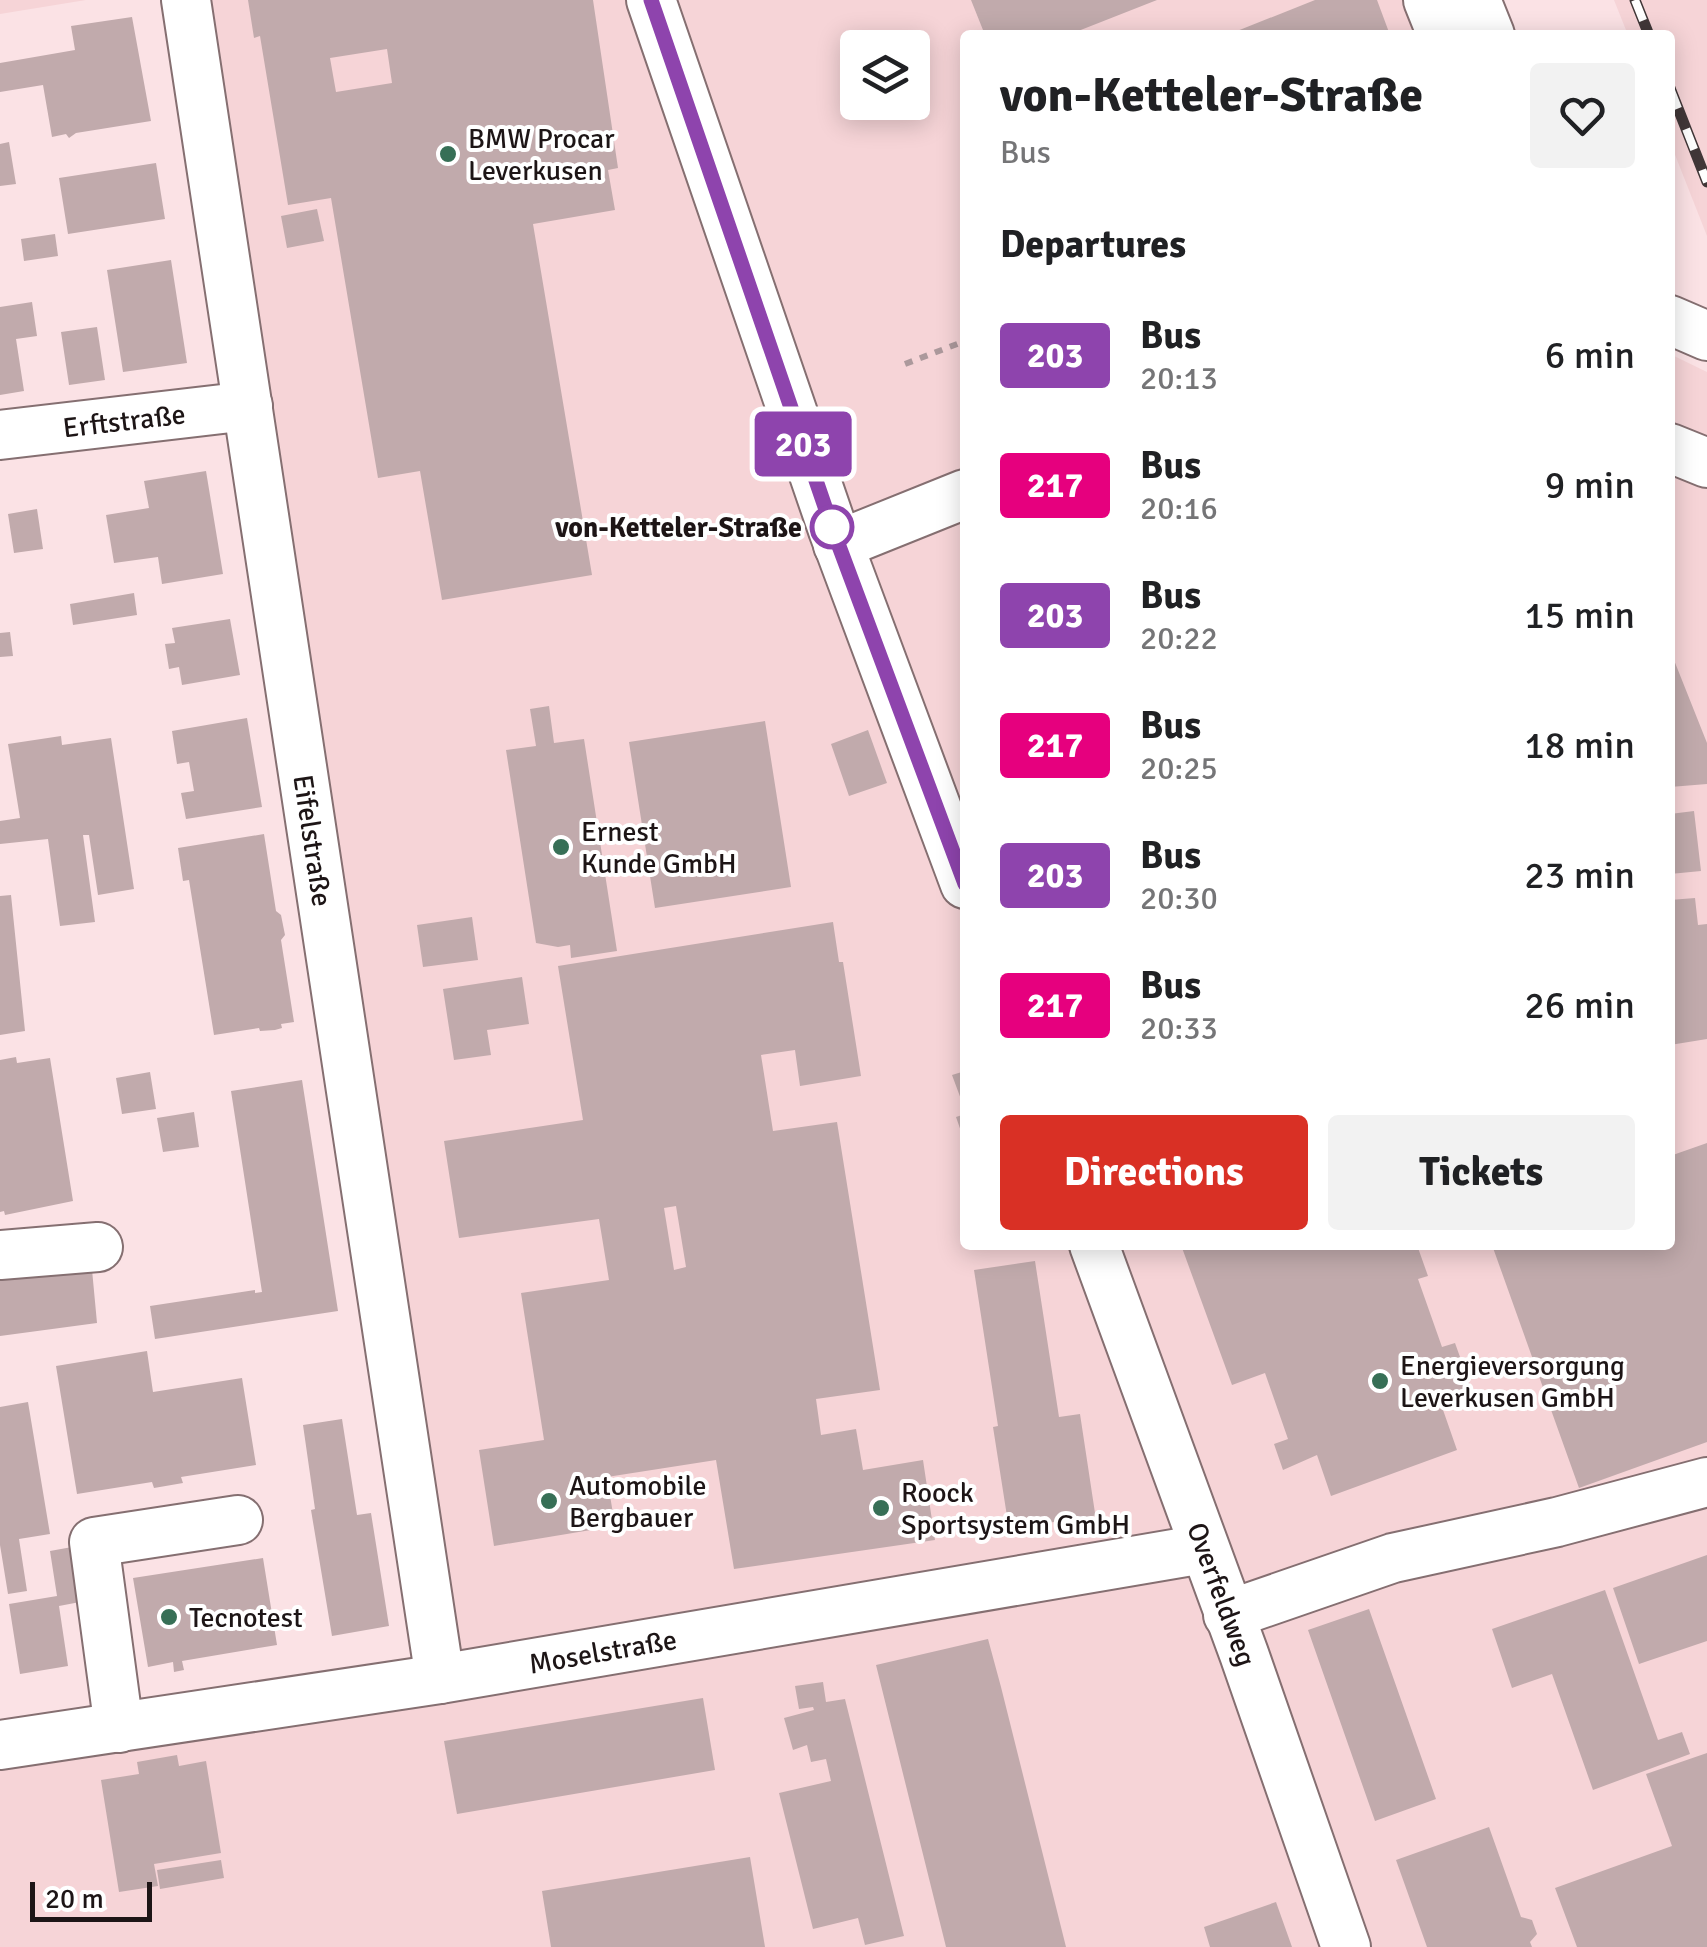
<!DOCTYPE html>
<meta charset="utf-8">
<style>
:root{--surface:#fff;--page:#f2f2f2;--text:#202124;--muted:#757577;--accent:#d93025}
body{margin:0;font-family:Signika,sans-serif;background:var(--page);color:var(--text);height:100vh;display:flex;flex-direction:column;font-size:38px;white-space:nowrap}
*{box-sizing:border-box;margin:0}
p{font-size:32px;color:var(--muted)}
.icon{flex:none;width:55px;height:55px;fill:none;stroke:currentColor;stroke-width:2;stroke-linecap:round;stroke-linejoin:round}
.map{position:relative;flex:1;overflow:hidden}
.panel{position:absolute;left:960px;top:30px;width:715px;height:1220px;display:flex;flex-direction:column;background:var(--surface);border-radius:10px;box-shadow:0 5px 25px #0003}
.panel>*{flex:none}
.badge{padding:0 20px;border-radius:8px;font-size:35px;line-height:65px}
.tools{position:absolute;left:840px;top:30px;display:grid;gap:20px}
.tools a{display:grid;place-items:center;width:90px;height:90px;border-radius:10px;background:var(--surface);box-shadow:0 5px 25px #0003;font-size:50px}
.scale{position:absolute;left:30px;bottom:25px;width:122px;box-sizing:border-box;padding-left:10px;border:5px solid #1d1516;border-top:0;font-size:28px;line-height:35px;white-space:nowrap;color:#1d1516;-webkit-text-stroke:8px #fff;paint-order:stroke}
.map>.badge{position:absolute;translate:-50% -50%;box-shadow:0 0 0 5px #fff}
h2{padding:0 40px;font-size:38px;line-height:90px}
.round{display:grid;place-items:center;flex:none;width:105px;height:105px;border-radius:10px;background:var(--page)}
.head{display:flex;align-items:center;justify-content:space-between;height:170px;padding:0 40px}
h1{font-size:48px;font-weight:800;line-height:75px}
.primary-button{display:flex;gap:20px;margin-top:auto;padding:20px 40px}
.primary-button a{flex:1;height:115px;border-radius:10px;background:var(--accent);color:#fff;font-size:40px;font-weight:800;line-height:115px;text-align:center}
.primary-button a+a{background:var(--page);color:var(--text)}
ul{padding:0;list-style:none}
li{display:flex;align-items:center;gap:30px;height:130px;padding:0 40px}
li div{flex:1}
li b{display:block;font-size:38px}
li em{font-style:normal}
li .badge{min-width:110px;font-weight:700;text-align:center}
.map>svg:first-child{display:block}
.built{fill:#f6d4d7;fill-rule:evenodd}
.building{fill:#c1aaac;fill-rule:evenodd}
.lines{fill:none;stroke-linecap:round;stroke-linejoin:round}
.minor-casing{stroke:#856f71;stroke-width:52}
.path{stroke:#ac999c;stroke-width:6;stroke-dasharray:8 8;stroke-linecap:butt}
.minor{stroke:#fff;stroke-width:48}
.rail-casing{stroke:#413738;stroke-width:11}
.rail{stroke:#fff;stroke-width:8;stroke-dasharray:22;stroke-linecap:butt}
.line-casing{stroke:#fff;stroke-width:22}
.line{stroke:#8e44ad;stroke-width:15}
.poi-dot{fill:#376f56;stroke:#fff;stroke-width:4}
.stop-dot{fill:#fff;stroke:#8e44ad;stroke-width:5}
.labels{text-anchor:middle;stroke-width:8;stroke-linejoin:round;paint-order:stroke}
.poi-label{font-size:28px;fill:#1d1516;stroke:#fff;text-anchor:start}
.street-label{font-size:28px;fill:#1d1516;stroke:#fff}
.stop-label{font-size:28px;font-weight:bold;fill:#1d1516;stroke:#fff;text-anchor:end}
</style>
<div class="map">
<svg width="1707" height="1947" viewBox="0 0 1707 1947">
<rect width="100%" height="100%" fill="#fbe2e5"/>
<path class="built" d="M0,0H86L0,14Z
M201,0H1444L1458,35H965V1245H1670V354L1707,372V1947H0V1766L464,1695ZM858,48H912V102H858Z
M1614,0H1707V236L1670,142V35H1628Z"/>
<path class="building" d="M248,0H593L618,168L608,170L615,210L533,224L592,575L442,600L420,471L378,478L331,198L288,205L260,36L254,38ZM387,49L392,83L336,92L330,58Z
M971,0H1157L1068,35H985Z
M1315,0H1377L1390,35H1227Z
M132,17L151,121L76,133L69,138L66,134L52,137L43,85L0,92V63L75,50L71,26Z
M9,142L16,184L0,186V144Z
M156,163L165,219L68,234L59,178Z
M317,209L324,241L287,248L281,216Z
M55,234L58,256L24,261L21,239Z
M171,260L187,363L123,372L107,270Z
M32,302L37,336L16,339L24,391L0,395V307Z
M97,327L105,380L69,385L61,332Z
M206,471L223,574L162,584L158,557L114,563L106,515L149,508L144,481Z
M37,509L43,549L14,553L8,514Z
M134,593L137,615L73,625L70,604Z
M230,619L240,675L182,685L179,667L169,669L165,644L175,643L172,628Z
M10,632L13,656L0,657V633Z
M1670,650L1707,743V784L1670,787Z
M549,706L554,743L584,739L617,951L571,958L570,945L558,947L536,943L506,750L536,746L530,709Z
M247,718L262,807L186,819L181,793L194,791L189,762L177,764L172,731Z
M765,721L791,887L655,908L629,742Z
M868,730L887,783L849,796L831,744Z
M61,736L62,745L111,738L134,889L98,895L89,835H83L95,922L60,926L48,839L0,844V821L20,818L8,744Z
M1694,811L1701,871L1670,874V814Z
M264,834L276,911L281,915L285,935L281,940L294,1022L281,1024L282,1028L275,1030L260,1031L259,1028L214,1035L189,880L183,881L178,848Z
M11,895L25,1031L0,1035V896Z
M1695,898L1698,925L1707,924V1039L1670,1045V900Z
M472,917L478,960L423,967L417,925Z
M833,922L839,962H843L861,1076L800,1086L795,1050L761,1055L773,1131L837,1122L880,1390L816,1399L821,1435L856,1429L863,1470L923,1460L935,1540L734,1569L716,1460L607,1477L615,1526L494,1546L479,1450L544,1440L521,1293L609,1280L599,1219L459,1238L444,1141L583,1120L558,966ZM676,1206L686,1267L674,1270L664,1208Z
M522,977L529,1024L487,1030L491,1055L454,1060L443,989Z
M16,1057L17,1063L50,1058L73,1201L5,1215L4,1211L0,1212V1060Z
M965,1071V1110L952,1075Z
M150,1072L156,1109L122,1114L116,1078Z
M302,1080L338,1311L155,1339L150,1306L255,1290V1293L262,1292L231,1091Z
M194,1112L199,1147L163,1152L157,1118Z
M965,1114V1140H964L956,1117Z
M1707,1143V1442L1579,1488L1492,1245H1670V1156Z
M1181,1245H1417L1428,1276L1418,1279L1442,1347L1455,1343L1474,1396L1442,1407L1457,1450L1331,1496L1317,1455L1283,1470L1274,1444L1288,1439L1265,1373L1232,1385Z
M91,1259L97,1323L0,1336V1268Z
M1035,1261L1059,1417L1080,1414L1095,1513L1099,1515L1009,1529L993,1427L998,1426L974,1270Z
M147,1351L153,1392L242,1378L256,1465L181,1477L183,1483L154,1488L152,1482L77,1494L56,1366Z
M28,1402L50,1534L19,1539L27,1591L8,1594L0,1545V1407Z
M342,1419L357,1515L371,1513L389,1626L332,1636L311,1510L315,1509L303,1425Z
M72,1547L80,1602L59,1606L68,1666L20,1674L9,1604L57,1596L50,1551Z
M1707,1555V1641L1639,1664L1613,1588Z
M263,1558L277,1645L182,1661L184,1670L174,1672L173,1662L148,1667L133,1578Z
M1605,1590L1658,1740L1682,1732L1690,1754L1593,1790L1552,1674L1512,1688L1492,1629Z
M1369,1609L1436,1799L1375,1821L1308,1630Z
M988,1639L1001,1687L1066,1947H946L876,1665Z
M823,1682L826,1702L845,1699L904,1936L865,1945L858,1918L813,1929L779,1793L831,1781L826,1759L811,1762L807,1745L793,1750L784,1718L814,1710L813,1707L799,1709L795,1686Z
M703,1698L715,1770L457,1814L444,1741Z
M1707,1753V1947H1577L1555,1888L1672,1846L1646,1774Z
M177,1755L179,1766L206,1761L221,1853L154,1864L158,1886L119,1892L101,1780L139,1774L137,1762Z
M1489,1827L1521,1917L1532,1920L1537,1934L1530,1942L1532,1947H1427L1396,1860Z
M750,1857L765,1947H551L542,1891Z
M221,1860L224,1878L160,1889L157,1870Z
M1276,1902L1292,1947H1210L1204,1927Z"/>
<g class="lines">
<g class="minor-casing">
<g id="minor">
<path id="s1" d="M186,0L440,1679"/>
<path d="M651,0L833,530L965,884"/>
<path d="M1428,0L1442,35"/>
<path d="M1476,0L1490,35"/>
<path d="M1670,320L1707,336"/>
<path id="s2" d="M0,435L248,406"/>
<path d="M1670,448L1707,463"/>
<path d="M838,545L965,494"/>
<path id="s3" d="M1094,1245L1244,1654L1346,1947"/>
<path d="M0,1255L98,1247"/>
<path d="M1228,1615L1393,1558L1557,1522L1707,1482"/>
<path d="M119,1728L94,1542L238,1520"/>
<path id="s4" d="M0,1745L440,1679L1203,1549"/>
</g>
</g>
<path class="path" d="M905,364L965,341"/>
<use href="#minor" class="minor"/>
<g class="rail-casing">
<path id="rail" d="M1635,0L1649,35
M1670,88L1707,182"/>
</g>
<use href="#rail" class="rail"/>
</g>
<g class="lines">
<g class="line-casing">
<path id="line" d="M651,0L833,530L965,884"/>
</g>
<use href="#line" class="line"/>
</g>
<g class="poi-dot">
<circle cx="448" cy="154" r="10"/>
<circle cx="561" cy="847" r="10"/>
<circle cx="1380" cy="1381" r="10"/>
<circle cx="549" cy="1501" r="10"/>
<circle cx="881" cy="1508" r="10"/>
<circle cx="169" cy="1617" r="10"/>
</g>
<circle class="stop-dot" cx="832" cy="527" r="20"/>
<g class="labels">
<g class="poi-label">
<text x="468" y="148">BMW Procar<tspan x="468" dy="32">Leverkusen</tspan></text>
<text x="581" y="841">Ernest<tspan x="581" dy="32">Kunde GmbH</tspan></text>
<text x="1400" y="1375">Energieversorgung<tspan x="1400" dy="32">Leverkusen GmbH</tspan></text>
<text x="569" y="1495">Automobile<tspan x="569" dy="32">Bergbauer</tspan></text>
<text x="901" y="1502">Roock<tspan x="901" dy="32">Sportsystem GmbH</tspan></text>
<text x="189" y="1627">Tecnotest</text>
</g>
<g class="street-label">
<text dy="10" stroke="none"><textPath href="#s2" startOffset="125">Erftstraße</textPath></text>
<text dy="10" stroke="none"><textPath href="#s1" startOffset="850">Eifelstraße</textPath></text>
<text dy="10" stroke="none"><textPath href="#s3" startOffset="372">Overfeldweg</textPath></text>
<text dy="10" stroke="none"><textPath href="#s4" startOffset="610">Moselstraße</textPath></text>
</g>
<g class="stop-label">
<text x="802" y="537">von-Ketteler-Straße</text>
</g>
</g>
</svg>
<div class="tools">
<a><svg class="icon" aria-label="layers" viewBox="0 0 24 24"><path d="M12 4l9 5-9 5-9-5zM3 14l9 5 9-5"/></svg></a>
</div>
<div class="scale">20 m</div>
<b class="badge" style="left:803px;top:444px;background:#8e44ad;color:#fff">203</b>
<section class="panel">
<div class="head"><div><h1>von-Ketteler-Straße</h1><p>Bus</p></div><a class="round"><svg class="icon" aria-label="heart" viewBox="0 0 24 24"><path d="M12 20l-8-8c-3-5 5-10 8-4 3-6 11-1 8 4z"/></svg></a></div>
<h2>Departures</h2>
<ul>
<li><span class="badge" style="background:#8e44ad;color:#fff">203</span><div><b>Bus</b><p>20:13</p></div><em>6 min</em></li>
<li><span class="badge" style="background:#e6007e;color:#fff">217</span><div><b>Bus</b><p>20:16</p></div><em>9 min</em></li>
<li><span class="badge" style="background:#8e44ad;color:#fff">203</span><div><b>Bus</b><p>20:22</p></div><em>15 min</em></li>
<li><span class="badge" style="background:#e6007e;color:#fff">217</span><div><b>Bus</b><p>20:25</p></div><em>18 min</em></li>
<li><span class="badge" style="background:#8e44ad;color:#fff">203</span><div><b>Bus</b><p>20:30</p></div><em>23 min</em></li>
<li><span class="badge" style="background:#e6007e;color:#fff">217</span><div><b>Bus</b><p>20:33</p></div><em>26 min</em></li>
</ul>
<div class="primary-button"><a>Directions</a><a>Tickets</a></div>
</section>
</div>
